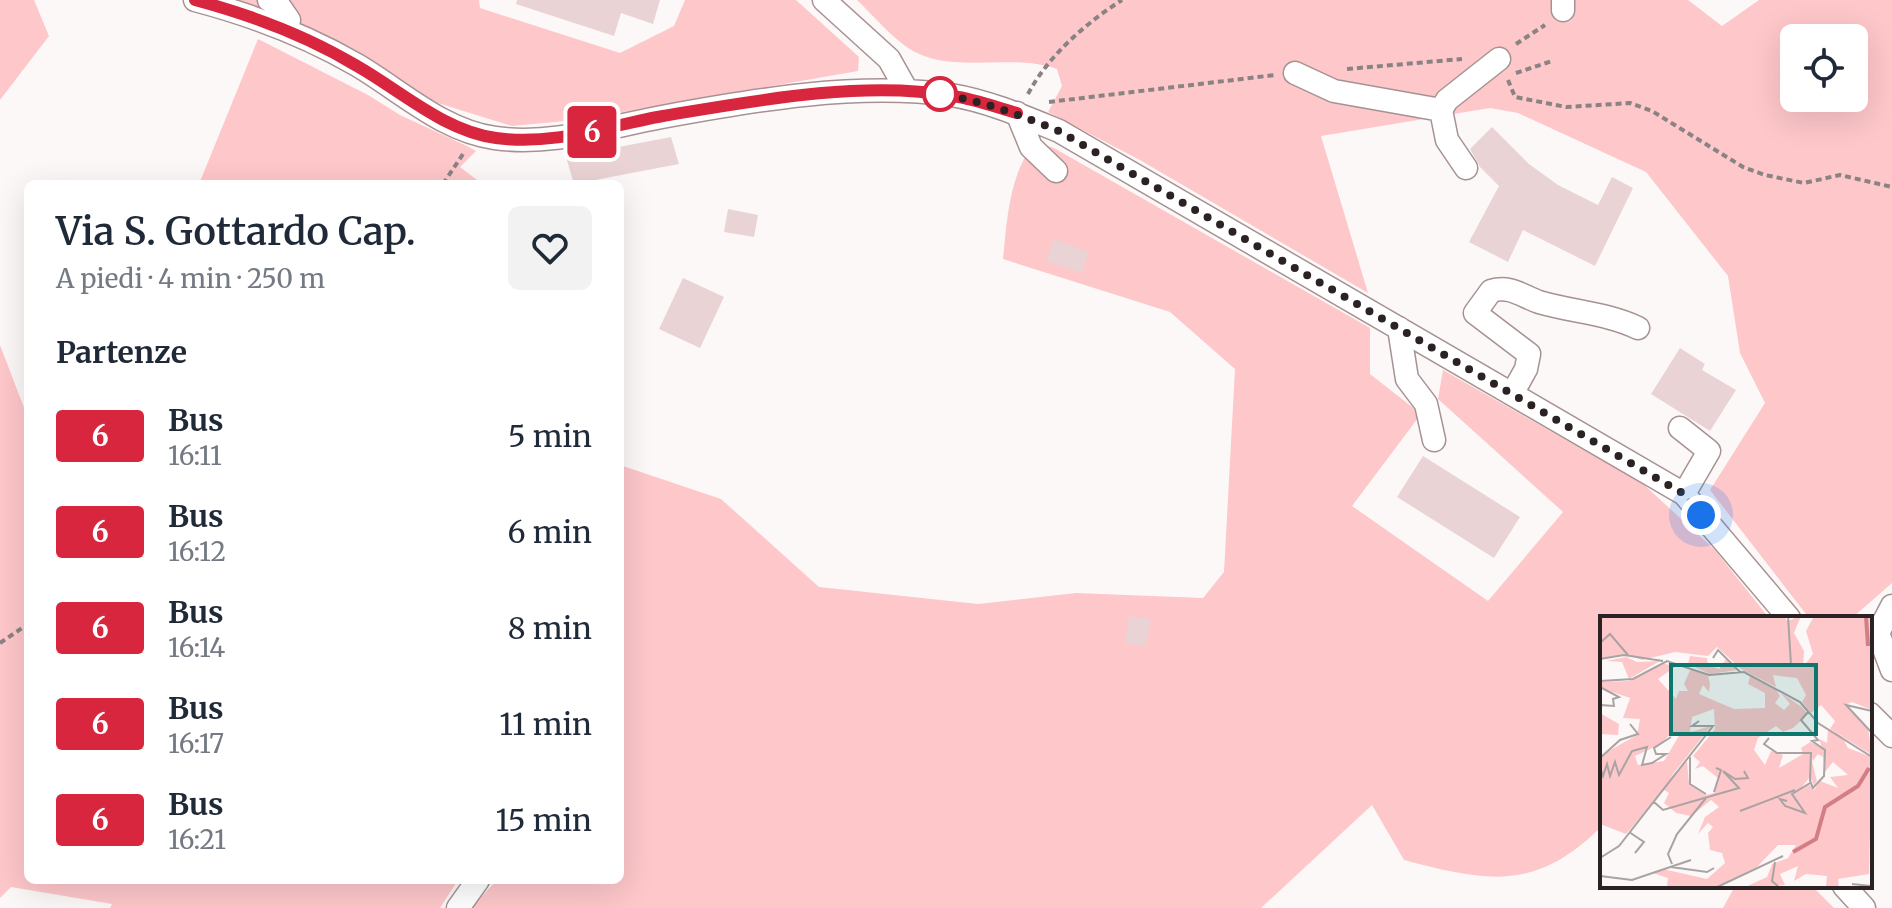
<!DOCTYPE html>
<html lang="it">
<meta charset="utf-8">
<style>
:root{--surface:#fff;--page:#f2f2f3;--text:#1f2937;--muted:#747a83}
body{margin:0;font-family:Merriweather,serif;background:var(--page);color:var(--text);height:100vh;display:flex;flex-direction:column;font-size:30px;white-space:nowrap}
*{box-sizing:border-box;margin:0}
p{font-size:26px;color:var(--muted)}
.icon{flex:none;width:44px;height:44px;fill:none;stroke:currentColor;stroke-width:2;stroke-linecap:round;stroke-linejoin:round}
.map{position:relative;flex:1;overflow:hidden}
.side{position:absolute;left:24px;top:180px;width:600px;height:704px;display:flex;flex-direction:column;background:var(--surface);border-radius:12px;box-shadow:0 8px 32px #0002}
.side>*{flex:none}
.badge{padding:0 16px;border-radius:6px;font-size:28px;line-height:52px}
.buttons{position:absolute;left:1780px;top:24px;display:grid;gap:16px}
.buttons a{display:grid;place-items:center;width:88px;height:88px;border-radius:12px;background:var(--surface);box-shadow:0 8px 32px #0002;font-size:40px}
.you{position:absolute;width:40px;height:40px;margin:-20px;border:6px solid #fff;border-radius:50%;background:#1a73e8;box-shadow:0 0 0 12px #1a73e833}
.map>.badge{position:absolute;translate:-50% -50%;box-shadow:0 0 0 4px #fff}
h2{padding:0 32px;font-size:30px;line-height:72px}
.round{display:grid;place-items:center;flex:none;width:84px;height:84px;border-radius:12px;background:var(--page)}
.headline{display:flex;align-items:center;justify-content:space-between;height:136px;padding:0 32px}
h1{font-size:38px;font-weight:600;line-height:60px}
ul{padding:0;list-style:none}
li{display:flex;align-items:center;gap:24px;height:96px;padding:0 32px}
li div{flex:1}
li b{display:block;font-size:30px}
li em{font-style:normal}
li .badge{min-width:88px;font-weight:700;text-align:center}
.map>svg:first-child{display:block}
.green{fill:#fec7ca;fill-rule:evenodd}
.building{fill:#ead3d4}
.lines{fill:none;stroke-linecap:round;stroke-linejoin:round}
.minor-casing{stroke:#a79293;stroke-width:25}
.path{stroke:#8a8383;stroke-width:4;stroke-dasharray:6 4;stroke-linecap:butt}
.minor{stroke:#fff;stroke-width:22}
.line-casing{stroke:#fff;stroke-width:18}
.line{stroke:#d7263d;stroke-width:12}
.walk{stroke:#2b2323;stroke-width:8;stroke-dasharray:0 14.4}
.stop-dot{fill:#fff;stroke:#d7263d;stroke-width:4}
.inset-river{fill:none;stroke:#d27e85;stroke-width:4}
.inset-road{fill:none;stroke:#a9a3a3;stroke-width:2}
.view{fill:#0f766e;fill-opacity:0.15;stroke:#0f766e;stroke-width:4}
.inset-edge{fill:none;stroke:#2b2323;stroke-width:4}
</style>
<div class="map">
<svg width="1892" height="908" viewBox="0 0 1892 908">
<rect width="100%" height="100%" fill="#fdf8f8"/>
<path class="green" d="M0,0H34L49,36L0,100Z
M237,0H479L480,8L620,53L674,26L685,0H796L859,57L858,71L576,120L512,126L425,99L269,11Z
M857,0H1688L1722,26L1759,0H1892V583L1852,618H1809L1710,490L1765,403L1740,353L1728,276L1646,172L1518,113L1490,108L1321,136L1368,293L1138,159L1048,112L1062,86L1057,69C1011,53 959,73 917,53C896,43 874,16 857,0ZM1794,38H1854V98H1794Z
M258,39L368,95L400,115L467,146L476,151L460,167L481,183L199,184Z
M1036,142L1054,148L1370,328V374L1421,414L1352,506L1488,601L1563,512L1438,399L1443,370L1642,483L1715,550L1769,618H1602V826C1536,892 1487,882 1404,860L1372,805L1261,908H471L497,880H620V465L721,499L819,587L978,604L1076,593L1203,598L1224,572L1235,369L1170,312L1003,259C1007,220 1009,172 1036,142Z
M0,345L28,418V880H248L251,884L256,880H458L440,908H110L112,904L11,887L0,898Z
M1735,886H1812L1834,908H1723Z"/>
<path class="building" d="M517,0H660L653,24L621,13L614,36L516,4Z
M1492,127L1529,164L1558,185L1598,205L1612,177L1633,188L1595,266L1523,230L1508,262L1469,242L1499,186L1480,167L1470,149Z
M671,137L679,164L574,184L566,157Z
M728,209L758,215L754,237L724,232Z
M1054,239L1089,252L1082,273L1046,261Z
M683,278L724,297L700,348L659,329Z
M1680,348L1705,364L1702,370L1736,390L1710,431L1651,394Z
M1423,456L1520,517L1494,558L1397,497Z
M1129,616L1150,619L1146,646L1125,643Z"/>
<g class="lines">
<g class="minor-casing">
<path id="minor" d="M195,0C252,15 307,36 357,65C401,91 443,131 495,138C553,146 607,127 662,117C754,100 857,82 951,95C988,101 1025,117 1059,131L1684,494L1789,618
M269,0L280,7L289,20L287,30
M824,0L889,59L907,91
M1563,0V10
M1295,73L1334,91L1441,110
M1017,113L1031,147L1056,171
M1466,168L1447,140L1441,110L1447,100L1499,59
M1399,328L1407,379L1426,404L1434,440
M1512,394L1526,369L1529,354L1475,313L1491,291C1510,285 1522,296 1539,302C1573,312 1606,313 1638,328
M1680,428L1709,451L1684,494
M1892,606L1878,633L1892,670
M1870,714L1892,736
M1844,886L1864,908
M458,908L478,880"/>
</g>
<path class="path" d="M1516,44L1545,25
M1347,69L1462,59
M1516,73L1552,61
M1508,80L1515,97L1566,107L1630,103L1652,111L1743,167L1765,175L1804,183L1840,175L1892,187
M1028,94C1048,56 1086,23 1122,0
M1049,102L1275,75
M443,184L463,154
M0,643L28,624"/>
<use href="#minor" class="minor"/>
</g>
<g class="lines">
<g class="line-casing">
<path id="line" d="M195,0C251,15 307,36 357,66C401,91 444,131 496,138C554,146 607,126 663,116C753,101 863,80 953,96C974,99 996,107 1017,113"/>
</g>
<use href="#line" class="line"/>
<path class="walk" d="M940,94L930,93C975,98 1018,114 1059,131L1684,494L1701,515"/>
</g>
<circle class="stop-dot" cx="940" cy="94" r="16"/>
<g transform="translate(1600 616)">
<rect width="272" height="272" fill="#fdf8f8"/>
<path d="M0,0H184L187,5L201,0L194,17L204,35L203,51L213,38L206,15L214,0H272V94L252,86L245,89L268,112L272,139L230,113L235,105L221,89L211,97L202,86L206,79L197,62L173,59L176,71L141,53L117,31L108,40L75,36L42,44L26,38L0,43ZM90,40L107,42L108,49L119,53L126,43L137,54L110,58L88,48ZM26,41L37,46L60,45L29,63L22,46L6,45ZM63,47L75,51L58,63L76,83L79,75H88L84,68L91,52L108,60L110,68L109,76L103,69L99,78L134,93L165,92V77L148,68L150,60L176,74L180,80L175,87L184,94L190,88L181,77L202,91L208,98L193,112L183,116L176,110L158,122L154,134L165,149L171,135L183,139L179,152L203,138L201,132L210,126L222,132L219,123L227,127L228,114L241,119L248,132L272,141L269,258L238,263L239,272H213L226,270L227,260L206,258L194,265L198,250L180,258L185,269L143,272L167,261L172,248L188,242L196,229H178L157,251L113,272L67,270L68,262L53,257L63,253L107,263L125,247L122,237L110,234L108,217L113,211L108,207L98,218L105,201L119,191L111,184L91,200L76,197L64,187L69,177L64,174L26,218L0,208V140L37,119L40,103L23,102L30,82L0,72V66L29,65ZM114,93L115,113L93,140L100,146L95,153L103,150L118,162L114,177L106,179L89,168L87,145L69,163L111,110L90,116L92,101ZM72,116L80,118L64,145L38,149L35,140L61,128ZM210,138L213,145L218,138L223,141L225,156L233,146L248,159L230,161L238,172L220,165L214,174L209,168L201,172L210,161L214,170L217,165ZM0,97L19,108L18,119L0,118Z" fill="#fec7ca" fill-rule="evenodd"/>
<path class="inset-river" d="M266,0L268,30M193,236L216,223L225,191L258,170L269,152"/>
<path class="inset-road" d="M188,0L191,49M0,27L10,18L28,39M113,42L118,34L140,56M0,43L24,39L63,45M0,65L33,63L67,45L109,59L144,56L200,86L218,107L272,141M0,71L19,81L13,83L14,90L0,89M272,95L246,89L272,117M208,96L201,104L218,124L212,125L225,134L224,160L213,172L210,165M169,122L164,128L177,137H211L210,165M90,141V168L106,178M0,142L20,124L38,118L30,108M0,151L3,160L7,148L10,160L15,146L19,159L32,135L47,131L42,149L52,147L66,138H56L54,132L71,121M114,176L121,154L116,152M187,185L180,183L185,190L205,197L192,178L210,167M54,186L63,194L139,172L123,155L135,163L148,162L144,155M140,195L195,174M29,216L44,226L35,237M0,242L19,230L113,110H92L99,105M175,246L172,265L180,272M72,248L68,238L77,218L106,182M71,251L107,256L114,252M0,260L32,264L91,244M115,272L183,240M231,272L271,270L252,268"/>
<path class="view" d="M71,49H216V118H71Z"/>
<rect width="272" height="272" class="inset-edge"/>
</g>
</svg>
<div class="buttons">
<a><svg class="icon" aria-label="locate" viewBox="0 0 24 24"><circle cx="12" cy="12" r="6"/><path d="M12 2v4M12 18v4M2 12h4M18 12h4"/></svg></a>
</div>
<div class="you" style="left:1701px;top:515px"></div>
<b class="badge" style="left:592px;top:132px;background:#d7263d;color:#fff">6</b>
<section class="side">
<div class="headline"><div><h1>Via S. Gottardo Cap.</h1><p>A piedi · 4 min · 250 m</p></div><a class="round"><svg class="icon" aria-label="heart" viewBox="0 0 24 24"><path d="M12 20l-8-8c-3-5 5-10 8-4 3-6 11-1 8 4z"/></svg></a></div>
<h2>Partenze</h2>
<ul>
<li><span class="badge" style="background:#d7263d;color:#fff">6</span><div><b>Bus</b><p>16:11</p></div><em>5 min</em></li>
<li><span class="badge" style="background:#d7263d;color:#fff">6</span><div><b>Bus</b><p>16:12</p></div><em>6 min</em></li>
<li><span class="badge" style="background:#d7263d;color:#fff">6</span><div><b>Bus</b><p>16:14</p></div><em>8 min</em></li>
<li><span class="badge" style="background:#d7263d;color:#fff">6</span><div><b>Bus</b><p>16:17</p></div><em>11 min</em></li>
<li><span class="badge" style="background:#d7263d;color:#fff">6</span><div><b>Bus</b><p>16:21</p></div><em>15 min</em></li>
</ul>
</section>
</div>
